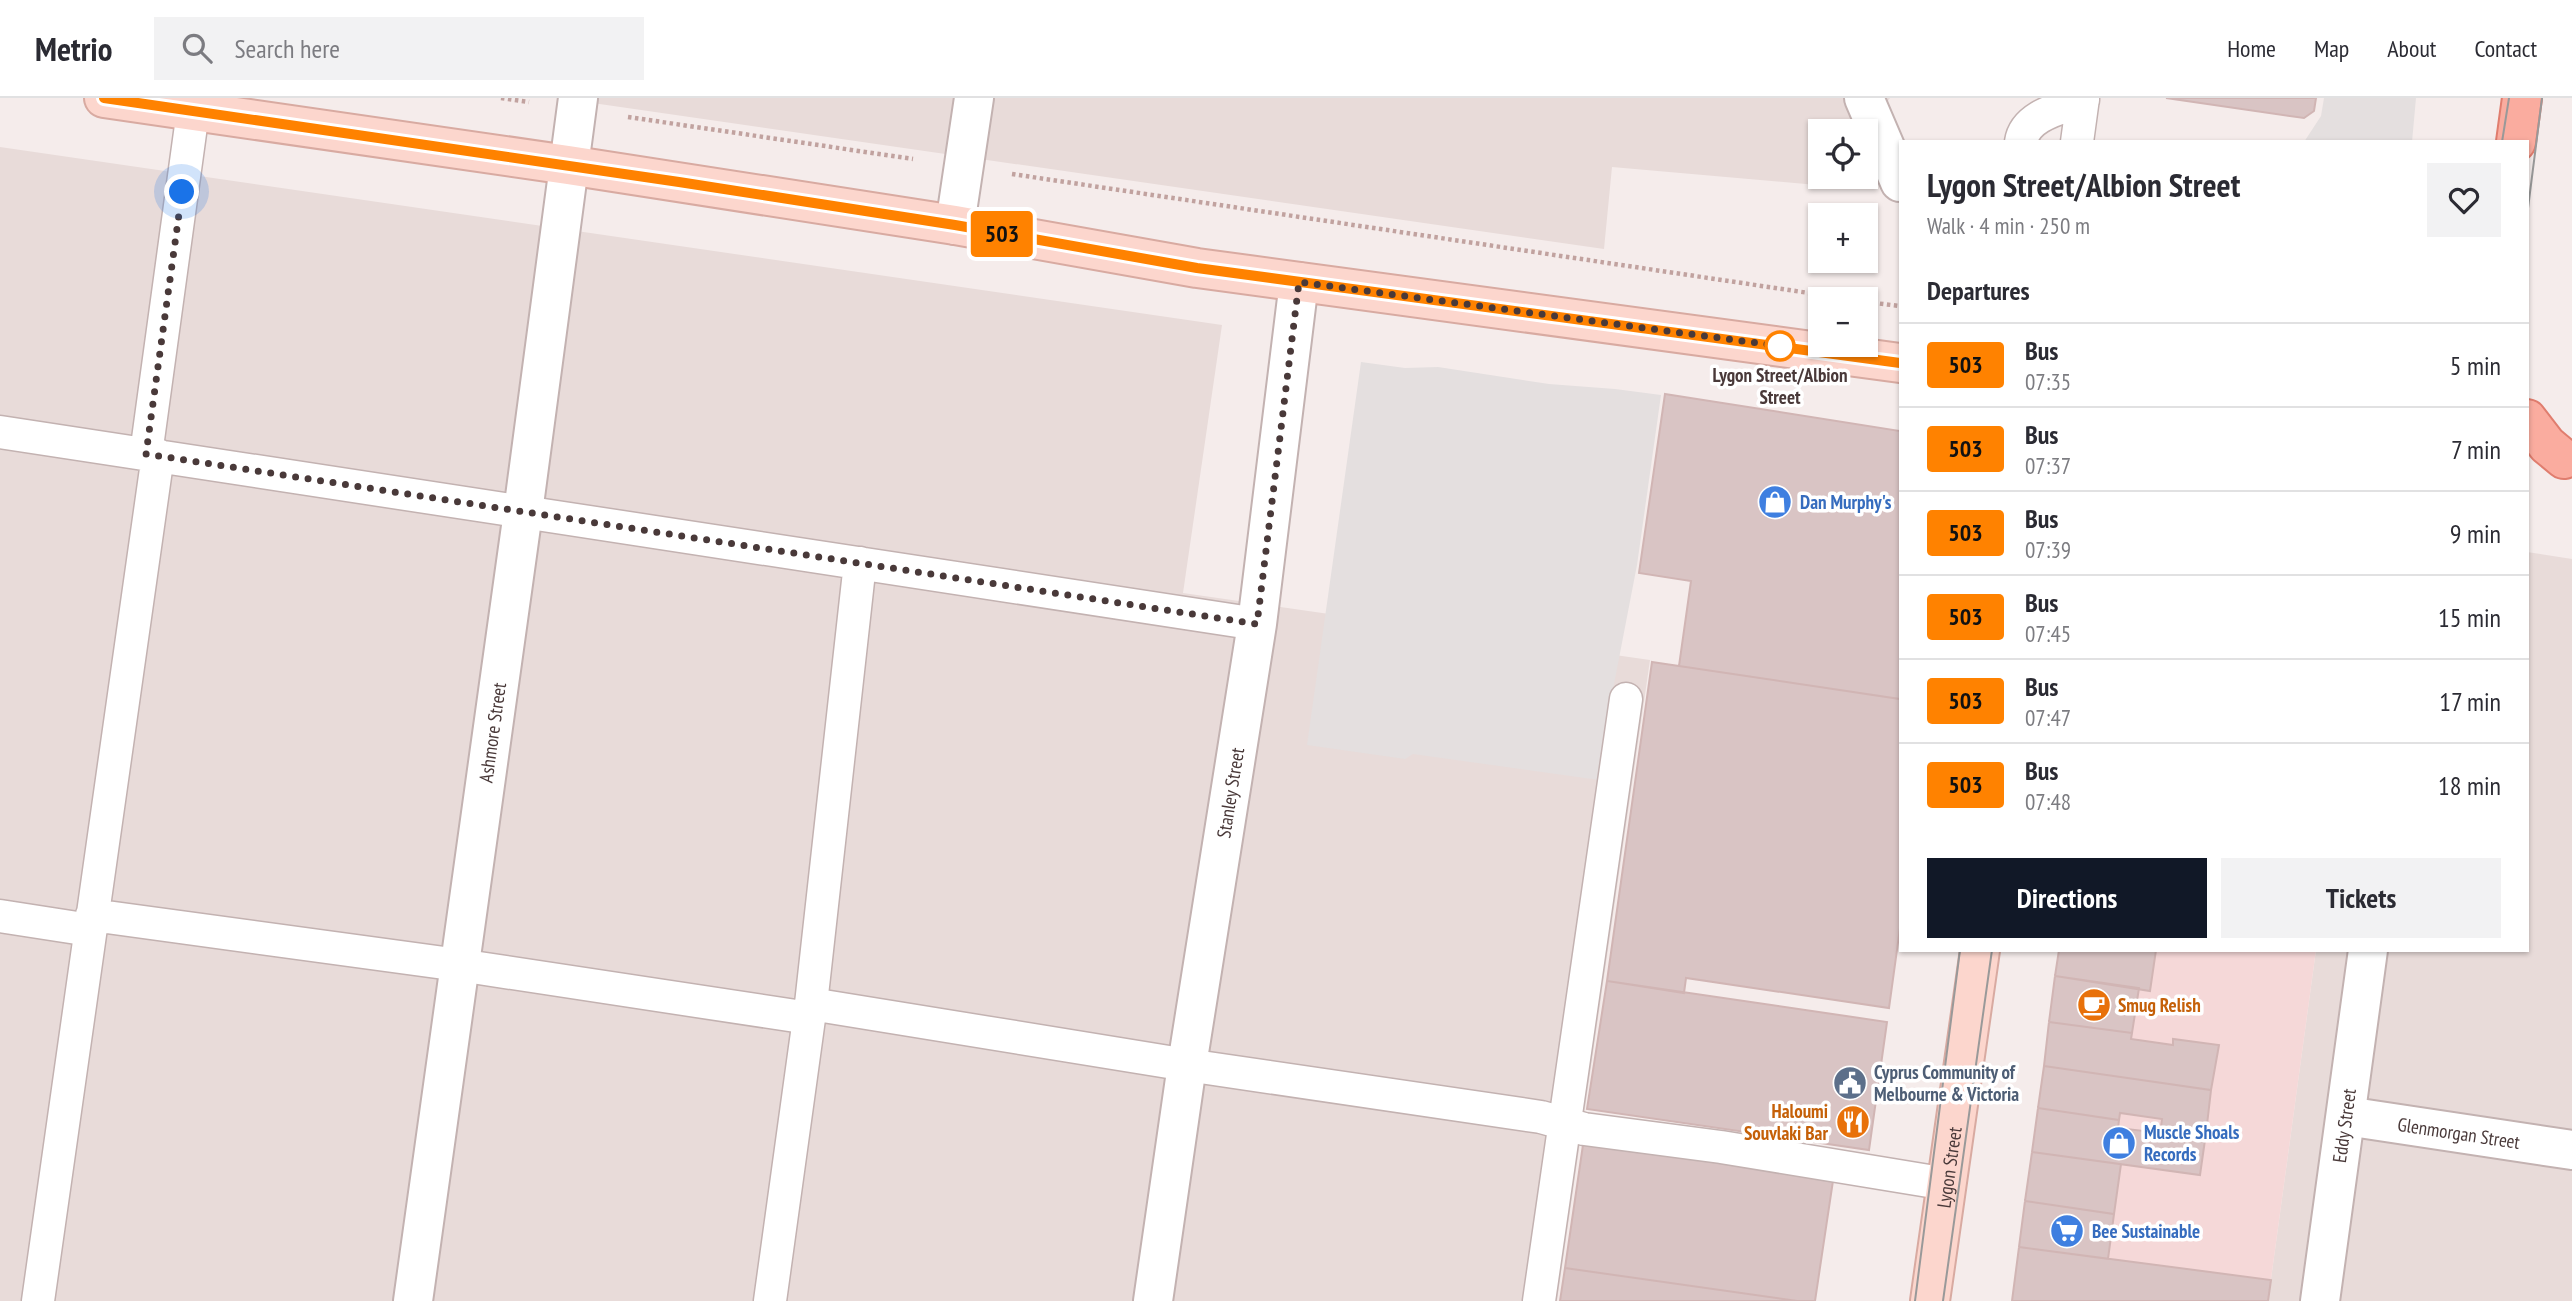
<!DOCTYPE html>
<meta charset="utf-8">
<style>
:root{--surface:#fff;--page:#f2f2f3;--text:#2b2b33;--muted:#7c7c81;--line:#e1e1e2;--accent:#111827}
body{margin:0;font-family:"PT Sans Narrow",sans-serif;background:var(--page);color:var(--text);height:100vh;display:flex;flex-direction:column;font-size:26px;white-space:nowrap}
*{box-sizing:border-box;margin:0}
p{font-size:23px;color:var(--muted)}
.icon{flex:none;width:38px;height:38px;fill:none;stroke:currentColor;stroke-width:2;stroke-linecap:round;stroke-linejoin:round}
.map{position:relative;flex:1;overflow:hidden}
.details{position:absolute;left:1899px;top:42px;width:630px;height:812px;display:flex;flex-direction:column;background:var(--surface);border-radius:0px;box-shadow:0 2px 5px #0004}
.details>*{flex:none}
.badge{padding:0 14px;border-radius:5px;font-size:24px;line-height:46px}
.fabs{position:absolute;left:1808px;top:21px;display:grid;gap:14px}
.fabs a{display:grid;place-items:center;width:70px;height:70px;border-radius:0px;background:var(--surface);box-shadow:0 2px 5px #0004;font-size:35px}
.you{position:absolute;width:35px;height:35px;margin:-18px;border:5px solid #fff;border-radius:50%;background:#1a73e8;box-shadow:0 0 0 10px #1a73e833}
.map>.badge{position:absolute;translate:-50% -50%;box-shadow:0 0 0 4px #fff}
h2{padding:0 28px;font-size:26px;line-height:63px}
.round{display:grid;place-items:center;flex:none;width:74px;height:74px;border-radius:0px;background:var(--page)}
.head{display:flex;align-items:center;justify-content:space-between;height:119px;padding:0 28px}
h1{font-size:33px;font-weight:700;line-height:52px}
.action{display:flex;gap:14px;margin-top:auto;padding:14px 28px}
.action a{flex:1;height:80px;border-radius:0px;background:var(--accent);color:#fff;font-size:28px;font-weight:700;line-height:80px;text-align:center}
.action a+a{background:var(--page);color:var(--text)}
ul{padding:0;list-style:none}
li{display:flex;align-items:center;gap:21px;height:84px;padding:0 28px;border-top:2px solid var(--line)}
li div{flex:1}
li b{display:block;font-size:26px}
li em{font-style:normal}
li .badge{min-width:77px;font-weight:700;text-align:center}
header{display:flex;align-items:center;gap:42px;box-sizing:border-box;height:98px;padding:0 35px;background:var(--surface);border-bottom:2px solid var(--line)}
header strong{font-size:33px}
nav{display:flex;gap:38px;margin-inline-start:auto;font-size:24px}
.search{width:490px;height:63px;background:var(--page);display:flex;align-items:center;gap:18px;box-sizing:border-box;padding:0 24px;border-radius:0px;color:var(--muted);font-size:26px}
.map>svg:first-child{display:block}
.residential{fill:#e8dbd9}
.commercial{fill:#f5d8d8}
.parking{fill:#e4dfdf}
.building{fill:#d9c4c4;stroke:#d1b5b4;stroke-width:2}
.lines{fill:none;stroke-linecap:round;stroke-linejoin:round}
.lane-casing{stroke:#c3b2b1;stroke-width:35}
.street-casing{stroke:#c3b2b1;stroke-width:42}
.secondary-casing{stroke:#d8aaa1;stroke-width:42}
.primary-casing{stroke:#e07d6e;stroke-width:42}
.path{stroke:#c1a29f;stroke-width:4.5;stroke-dasharray:3.5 3.5;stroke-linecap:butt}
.lane{stroke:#fff;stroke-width:32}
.street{stroke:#fff;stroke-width:38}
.secondary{stroke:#fcd6cd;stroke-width:38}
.primary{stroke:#faac9f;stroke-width:38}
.tram{stroke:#999;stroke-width:2}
.line-casing{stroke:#fff;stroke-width:16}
.line{stroke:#ff8200;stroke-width:10}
.walk{stroke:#493939;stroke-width:7;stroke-dasharray:0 12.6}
.stop-dot{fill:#fff;stroke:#ff8200;stroke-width:3.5}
.labels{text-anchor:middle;stroke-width:7;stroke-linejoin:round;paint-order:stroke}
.stop-label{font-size:19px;font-weight:bold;fill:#493939;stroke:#fff}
.shop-label{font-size:19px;font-weight:bold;fill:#366cbe;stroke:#fff;text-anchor:start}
.street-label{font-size:19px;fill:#493939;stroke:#fff}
.food-label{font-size:19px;font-weight:bold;fill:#c56008;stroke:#fff;text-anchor:start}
.service-label{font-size:19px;font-weight:bold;fill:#4e5e75;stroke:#fff;text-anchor:start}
</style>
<header>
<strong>Metrio</strong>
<div class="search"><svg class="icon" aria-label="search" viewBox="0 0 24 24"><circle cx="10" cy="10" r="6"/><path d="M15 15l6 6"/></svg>Search here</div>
<nav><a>Home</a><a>Map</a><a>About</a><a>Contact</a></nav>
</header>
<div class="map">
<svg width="2572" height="1203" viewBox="0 0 2572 1203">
<rect width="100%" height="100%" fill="#f5eceb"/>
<path class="residential" d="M558,0H1890L1866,35L1820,33V79H1834L1828,88L1612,69L1604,151Z
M0,49L1222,227L1183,495L1650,562L1557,1203H0Z
M2527,454L2572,461V1203H2268L2316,852H2527Z"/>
<path class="commercial" d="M2059,852H2316L2268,1203H2012Z"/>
<path class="parking" d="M2324,0H2416L2412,44H2304L2321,18Z
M1361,264L1405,270L1438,269L1549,286L1615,291L1661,297L1637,467L1604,638L1599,682L1413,656L1405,661L1307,647Z"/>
<path class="building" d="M2166,0H2316L2314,13L2304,20Z
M1665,296L1900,333V601L1679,568L1691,483L1639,475Z
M1652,564L1900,601V830L1889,910L1686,880L1684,895L1607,883Z
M2059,852H2156L2150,893L2055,878Z
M2055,878L2139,890L2132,935L2049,924Z
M1607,883L1887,924L1869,1052L1587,1011Z
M2049,924L2132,935L2131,941L2173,947V941L2219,947L2211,992L2044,968Z
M2044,968L2211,992L2206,1035L2161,1029L2162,1021L2120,1015L2119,1022L2038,1010Z
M2038,1010L2119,1022L2118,1030L2160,1035L2161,1029L2206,1035L2200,1077L2032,1054Z
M1584,1040L1834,1076L1815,1203H1797L1565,1170Z
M2032,1054L2121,1066L2114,1116L2025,1103Z
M2025,1103L2114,1116L2108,1161L2019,1149Z
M2019,1149L2271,1182L2268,1203H2012Z
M1565,1170L1797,1203H1560Z"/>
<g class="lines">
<g class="lane-casing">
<path id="lane" d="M2021,44C2025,17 2062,10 2083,2
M2077,44L2083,0
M0,334L1257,526
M146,356L193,13
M92,817L459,867L809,920
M0,818L90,832
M811,906L1187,967L1541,1019L1584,1031L1721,1049L1947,1086
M38,1203L158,357
M770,1203L811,906L860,465
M1539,1203L1626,601"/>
</g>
<g class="street-casing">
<g id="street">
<path d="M1864,0L1900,84"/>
<path d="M955,127L974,0"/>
<path id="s1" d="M2346,1018L2572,1052"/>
<path id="s2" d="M413,1203L523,414L578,0"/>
<path id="s3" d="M1153,1203L1187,967L1257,526L1299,184"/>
<path id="s4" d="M2320,1203L2368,852"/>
</g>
</g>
<g class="secondary-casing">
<g id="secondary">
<path d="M104,0L568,67L955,127L1197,170L1900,265"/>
<path id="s5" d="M1930,1203L1980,852"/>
</g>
</g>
<g class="primary-casing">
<path id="primary" d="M2516,44L2522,0
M2527,321L2547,347L2564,361"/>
</g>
<path class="path" d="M501,0L529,4
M628,19L913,61
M1012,76L1849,201
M1866,204L1900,208"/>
<use href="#lane" class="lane"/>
<use href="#street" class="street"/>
<use href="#secondary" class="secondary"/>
<use href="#primary" class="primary"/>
<path class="tram" d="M2502,44L2509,0
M2527,118L2542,0
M1915,1203L1960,852
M1943,1203L1992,852"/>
</g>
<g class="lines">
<g class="line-casing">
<path id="line" d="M104,0L679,84L955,127L1197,170L1900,265"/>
</g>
<use href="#line" class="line"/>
<path class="walk" d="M182,94L146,356L1257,526L1299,184L1780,248"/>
</g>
<defs>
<g id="shop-disc" transform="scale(1.75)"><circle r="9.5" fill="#3f7fe0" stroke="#fff"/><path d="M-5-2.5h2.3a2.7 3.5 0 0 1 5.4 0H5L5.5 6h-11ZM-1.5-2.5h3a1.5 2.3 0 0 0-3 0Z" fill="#fff"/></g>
<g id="cafe-disc" transform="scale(1.75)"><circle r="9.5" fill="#e8710a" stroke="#fff"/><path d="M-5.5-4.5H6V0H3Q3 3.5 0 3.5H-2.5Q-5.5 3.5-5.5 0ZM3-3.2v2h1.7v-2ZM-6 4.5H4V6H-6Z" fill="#fff"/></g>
<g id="civic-disc" transform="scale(1.75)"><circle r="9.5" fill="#5c6f8a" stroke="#fff"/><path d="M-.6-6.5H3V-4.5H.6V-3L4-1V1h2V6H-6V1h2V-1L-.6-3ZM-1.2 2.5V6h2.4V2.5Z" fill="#fff"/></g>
<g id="restaurant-disc" transform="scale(1.75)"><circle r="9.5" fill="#e8710a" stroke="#fff"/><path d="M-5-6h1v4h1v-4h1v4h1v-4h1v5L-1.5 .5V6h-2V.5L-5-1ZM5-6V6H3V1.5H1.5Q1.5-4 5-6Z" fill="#fff"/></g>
<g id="supermarket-disc" transform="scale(1.75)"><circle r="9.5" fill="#3f7fe0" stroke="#fff"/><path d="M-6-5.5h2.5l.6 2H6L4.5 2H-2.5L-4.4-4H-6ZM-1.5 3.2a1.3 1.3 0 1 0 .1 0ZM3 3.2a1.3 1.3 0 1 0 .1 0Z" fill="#fff"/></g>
</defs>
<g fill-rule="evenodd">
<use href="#shop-disc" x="1775" y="404"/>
<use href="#cafe-disc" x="2094" y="907"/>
<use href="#civic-disc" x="1850" y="985"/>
<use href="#restaurant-disc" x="1853" y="1024"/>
<use href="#shop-disc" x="2119" y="1045"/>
<use href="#supermarket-disc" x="2067" y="1133"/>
</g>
<circle class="stop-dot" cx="1780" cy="248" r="14"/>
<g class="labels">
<g class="stop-label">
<text x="1780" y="284">Lygon Street/Albion<tspan x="1780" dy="22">Street</tspan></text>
</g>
<g class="shop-label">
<text x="1800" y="411">Dan Murphy's</text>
<text x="2144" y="1041">Muscle Shoals<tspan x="2144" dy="22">Records</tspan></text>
<text x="2092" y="1140">Bee Sustainable</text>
</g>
<g class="street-label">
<text dy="7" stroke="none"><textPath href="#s2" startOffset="574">Ashmore Street</textPath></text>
<text dy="7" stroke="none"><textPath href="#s3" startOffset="514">Stanley Street</textPath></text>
<text dy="7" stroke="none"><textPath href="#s4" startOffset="177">Eddy Street</textPath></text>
<text dy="7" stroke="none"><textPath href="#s1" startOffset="114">Glenmorgan Street</textPath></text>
<text dy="7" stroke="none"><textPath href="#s5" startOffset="135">Lygon Street</textPath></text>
</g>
<g class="food-label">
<text x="2118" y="914">Smug Relish</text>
<text x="1828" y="1020" text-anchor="end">Haloumi<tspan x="1828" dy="22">Souvlaki Bar</tspan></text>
</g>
<g class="service-label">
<text x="1874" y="981">Cyprus Community of<tspan x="1874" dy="22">Melbourne &amp; Victoria</tspan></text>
</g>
</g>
</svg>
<div class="fabs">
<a><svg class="icon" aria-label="locate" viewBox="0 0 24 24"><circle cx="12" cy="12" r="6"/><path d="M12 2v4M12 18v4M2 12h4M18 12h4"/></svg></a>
<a>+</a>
<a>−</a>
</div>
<div class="you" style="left:182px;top:94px"></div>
<b class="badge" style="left:1002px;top:136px;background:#ff8200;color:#111">503</b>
<section class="details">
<div class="head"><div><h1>Lygon Street/Albion Street</h1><p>Walk · 4 min · 250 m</p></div><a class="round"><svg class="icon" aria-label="heart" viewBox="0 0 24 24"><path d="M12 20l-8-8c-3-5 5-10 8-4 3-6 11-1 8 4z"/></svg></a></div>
<h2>Departures</h2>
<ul>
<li><span class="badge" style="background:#ff8200;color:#111">503</span><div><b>Bus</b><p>07:35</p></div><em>5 min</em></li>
<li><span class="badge" style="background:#ff8200;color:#111">503</span><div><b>Bus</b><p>07:37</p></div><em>7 min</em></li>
<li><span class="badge" style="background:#ff8200;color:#111">503</span><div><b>Bus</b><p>07:39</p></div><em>9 min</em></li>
<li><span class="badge" style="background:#ff8200;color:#111">503</span><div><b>Bus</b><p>07:45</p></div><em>15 min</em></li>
<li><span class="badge" style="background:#ff8200;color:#111">503</span><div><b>Bus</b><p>07:47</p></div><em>17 min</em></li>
<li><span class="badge" style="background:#ff8200;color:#111">503</span><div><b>Bus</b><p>07:48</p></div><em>18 min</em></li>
</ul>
<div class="action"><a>Directions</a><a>Tickets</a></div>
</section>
</div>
